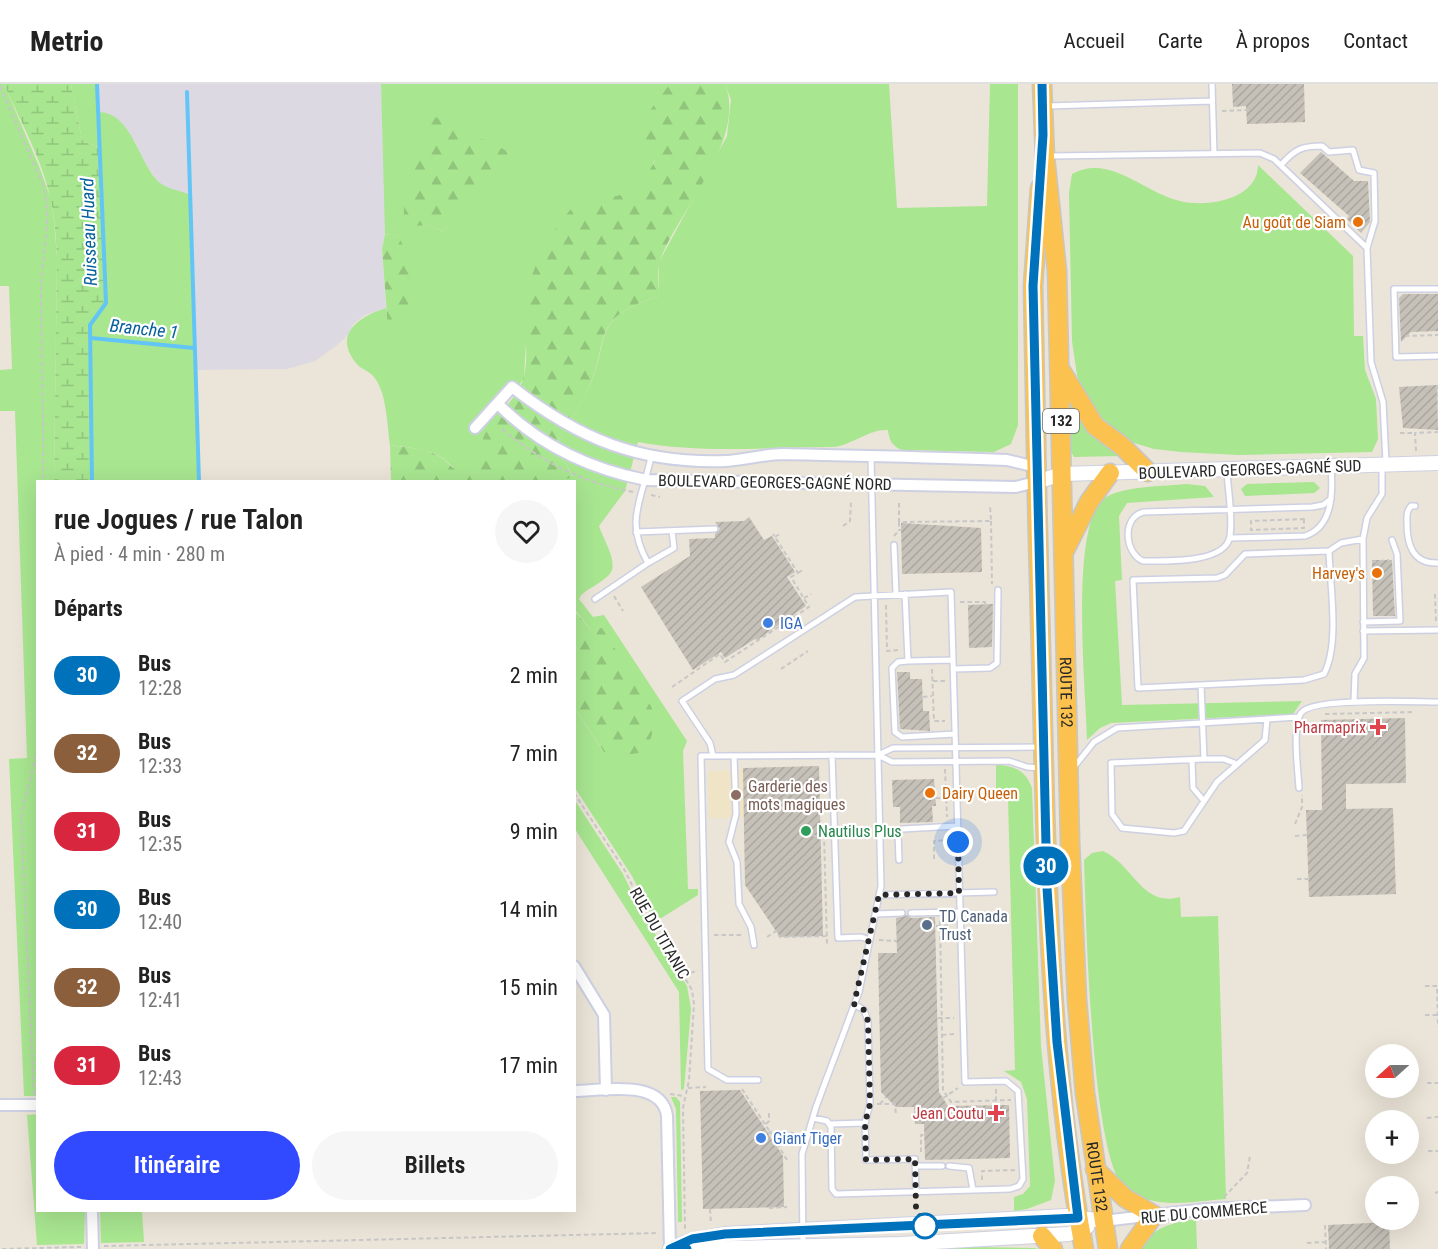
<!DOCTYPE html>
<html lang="fr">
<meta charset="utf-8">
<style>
:root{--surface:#fff;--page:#f6f6f6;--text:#222;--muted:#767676;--line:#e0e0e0;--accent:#314aff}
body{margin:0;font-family:"Roboto Condensed",sans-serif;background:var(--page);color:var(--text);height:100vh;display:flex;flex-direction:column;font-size:22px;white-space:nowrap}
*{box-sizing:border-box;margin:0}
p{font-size:20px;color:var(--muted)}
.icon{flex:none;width:33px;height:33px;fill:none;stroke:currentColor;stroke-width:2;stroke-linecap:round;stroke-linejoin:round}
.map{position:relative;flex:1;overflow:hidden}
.drawer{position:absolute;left:36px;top:396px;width:540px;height:732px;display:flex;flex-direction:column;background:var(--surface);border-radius:0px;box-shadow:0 6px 24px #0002}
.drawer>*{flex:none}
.badge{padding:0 12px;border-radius:20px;font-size:21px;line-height:39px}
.needle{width:39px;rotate:249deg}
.controls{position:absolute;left:1365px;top:960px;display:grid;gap:12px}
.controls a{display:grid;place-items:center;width:54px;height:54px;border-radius:50%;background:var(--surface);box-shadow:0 6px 24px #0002;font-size:30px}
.you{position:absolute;width:30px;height:30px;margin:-15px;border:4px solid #fff;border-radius:50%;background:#1a73e8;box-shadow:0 0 0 9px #1a73e833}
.map>.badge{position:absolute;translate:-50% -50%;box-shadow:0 0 0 3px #fff}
h2{padding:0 18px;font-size:22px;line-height:54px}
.round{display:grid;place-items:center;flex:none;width:63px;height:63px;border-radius:32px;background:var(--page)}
.headline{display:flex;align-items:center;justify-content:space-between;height:102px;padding:0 18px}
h1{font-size:28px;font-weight:600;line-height:45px}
.button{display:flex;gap:12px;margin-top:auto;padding:12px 18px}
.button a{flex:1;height:69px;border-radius:36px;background:var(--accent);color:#fff;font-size:24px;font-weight:600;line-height:69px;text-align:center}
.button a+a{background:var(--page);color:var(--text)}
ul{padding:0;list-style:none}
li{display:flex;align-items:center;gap:18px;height:78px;padding:0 18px}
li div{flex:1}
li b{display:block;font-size:22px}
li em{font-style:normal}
li .badge{min-width:66px;font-weight:700;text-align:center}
header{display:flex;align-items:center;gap:36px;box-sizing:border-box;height:84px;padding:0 30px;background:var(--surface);border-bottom:2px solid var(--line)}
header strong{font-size:28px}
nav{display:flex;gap:33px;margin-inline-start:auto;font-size:21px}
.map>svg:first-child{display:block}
.industrial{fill:#ddd9e3}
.education{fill:#efe4c6}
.grass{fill:#a8e690;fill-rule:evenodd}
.forest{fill:url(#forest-firs)}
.wetland{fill:url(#wetland-marsh)}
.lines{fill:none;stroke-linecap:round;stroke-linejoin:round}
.stream{stroke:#63c5f5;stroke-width:4}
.building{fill:url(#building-hatch)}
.service-casing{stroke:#cdd0e2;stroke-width:8}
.minor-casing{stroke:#cdd0e2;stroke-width:14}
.tertiary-casing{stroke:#cdd0e2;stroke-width:16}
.trunk-casing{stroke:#c7c7c7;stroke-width:21}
.path{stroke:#c7c7c7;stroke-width:2;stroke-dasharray:4.5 3;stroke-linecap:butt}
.service{stroke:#fff;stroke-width:5}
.minor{stroke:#fff;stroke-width:10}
.tertiary{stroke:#fff;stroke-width:14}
.trunk{stroke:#fcc250;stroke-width:18}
.line-casing{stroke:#fff;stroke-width:14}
.line{stroke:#0072bc;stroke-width:9}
.walk{stroke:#282828;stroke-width:6;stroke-dasharray:0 10.8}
.food-dot{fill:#e8710a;stroke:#fff;stroke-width:2}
.shop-dot{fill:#3f7fe0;stroke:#fff;stroke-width:2}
.health-dot{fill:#e0444e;stroke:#fff;stroke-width:2}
.education-dot{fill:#8d6e63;stroke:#fff;stroke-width:2}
.leisure-dot{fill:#2e9e5b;stroke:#fff;stroke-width:2}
.service-dot{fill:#5c6f8a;stroke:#fff;stroke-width:2}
.stop-dot{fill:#fff;stroke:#0072bc;stroke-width:3}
.labels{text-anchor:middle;stroke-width:4.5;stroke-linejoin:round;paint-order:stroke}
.shield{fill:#fff;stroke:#686868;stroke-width:1.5}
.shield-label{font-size:15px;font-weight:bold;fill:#282828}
.food-label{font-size:16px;fill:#c56008;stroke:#fff;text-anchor:end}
.street-label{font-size:16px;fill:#282828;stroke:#fff}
.shop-label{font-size:16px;fill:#366cbe;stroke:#fff;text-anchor:start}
.health-label{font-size:16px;fill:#be3a42;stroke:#fff;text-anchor:end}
.education-label{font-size:16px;fill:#785e54;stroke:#fff;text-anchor:start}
.leisure-label{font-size:16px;fill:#27864d;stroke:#fff;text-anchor:start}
.service-label{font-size:16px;fill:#4e5e75;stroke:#fff;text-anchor:start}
.water-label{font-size:18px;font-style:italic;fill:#06609e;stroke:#fff}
</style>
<header>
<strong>Metrio</strong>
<nav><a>Accueil</a><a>Carte</a><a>À propos</a><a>Contact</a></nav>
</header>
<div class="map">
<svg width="1438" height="1165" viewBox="0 0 1438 1165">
<defs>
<pattern id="forest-firs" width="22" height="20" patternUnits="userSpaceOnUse" patternTransform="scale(1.5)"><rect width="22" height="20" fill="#a8e690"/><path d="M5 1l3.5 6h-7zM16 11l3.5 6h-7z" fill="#91c57c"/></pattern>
<pattern id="wetland-marsh" width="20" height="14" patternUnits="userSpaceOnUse" patternTransform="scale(1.5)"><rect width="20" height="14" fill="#a8e690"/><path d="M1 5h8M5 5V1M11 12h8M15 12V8" fill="none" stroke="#91c57c"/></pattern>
<pattern id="building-hatch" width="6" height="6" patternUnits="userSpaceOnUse" patternTransform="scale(1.5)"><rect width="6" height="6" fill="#c6c1b8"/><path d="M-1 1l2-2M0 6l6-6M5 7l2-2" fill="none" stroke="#aaa69e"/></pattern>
</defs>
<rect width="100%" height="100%" fill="#ebe4d8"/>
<path class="industrial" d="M96,0H381L386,144L382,165L386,224L365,231L353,240L348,251L336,262L315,277L287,285L195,286L194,264L158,98L144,78L135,57L98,28Z"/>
<path class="education" d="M764,683L766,771H744V734H709L708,688Z"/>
<path class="grass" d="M0,0H4L39,82L51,115L54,137L57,173L54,397L38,398L37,1012H24L9,675L27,674L15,327H0V286L12,285L9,202H0Z
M71,0H96L98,28C131,28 138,76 157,96C163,104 181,107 191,111L199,397H93L91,241L106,219L100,64L82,56Z
M381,0H672C655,35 668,92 625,111C611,117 590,116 575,120L529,203L524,294L484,353L483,378L477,389C453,393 457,383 441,373C428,365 405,363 390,361C387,341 387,309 374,293C370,287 360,285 356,279C332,249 361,232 386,224L389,244L398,152L385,150ZM515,71L443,147L426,141Z
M725,0H889L897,124L987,122L990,0H1018V341L1011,360L994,368L902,366C892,362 889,356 888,346C869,345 854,360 834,363C768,363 704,370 638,358L625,407L599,442C603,455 620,480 609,491C601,499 589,504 581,511L579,515L593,533L604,531L687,657L683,667L688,805H698V811L655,838L632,792L575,704V625L603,667L591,546L575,526L574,398H556L573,392L563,375L559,354C568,339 579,325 586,310C613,256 586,235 659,212V178L727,52L731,16Z
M1258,81L1353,172L1354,252H1363L1365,286L1376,315L1378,355L1372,368L1239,371L1181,368L1154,365L1131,358L1115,348L1096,331L1085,315L1077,291L1072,257L1069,109L1072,90C1110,69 1144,109 1180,117C1208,124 1258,115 1258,81Z
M1070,316L1121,372L1074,373L1071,368Z
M1314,398L1320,404L1314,409L1245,412L1241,405L1247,400Z
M1187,400L1205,402L1214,413L1127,419L1119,432L1122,496L1115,497L1122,621L1302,617L1293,630L1111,639L1100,644L1087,656C1086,609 1070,447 1102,416C1117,402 1167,402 1187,400Z
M996,681C1014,681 1026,687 1032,704L1041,962L1055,1097L1051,1116L1027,1125L1014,1127V1113L1023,1110L1030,1102L1027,1015L1021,998L1004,987L1015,986L1008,713V706H996Z
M574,715L623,790L641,827L687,902L691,925L684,1005L681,1006L679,908L575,745Z
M1103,767C1133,780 1142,824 1180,813L1181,833L1218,832L1226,1115C1193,1117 1153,1127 1125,1104C1091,1075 1086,830 1084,776L1092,769Z
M671,1013H676L680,1018L682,1138H678L676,1025Z
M37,1030L38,1126L85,1127L84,1160L37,1161L27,1031Z
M100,1127H142L144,1158L101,1159Z
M1196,1135L1197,1165H1139C1153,1143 1171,1139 1196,1135Z
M970,1163L1034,1164L1039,1165H935Z"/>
<path class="forest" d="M670,0H725C747,55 680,124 660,176C657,186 659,202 659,212C586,235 612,256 586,310C579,325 568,339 559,354L563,375L573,393L556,398L391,397L390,361C404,363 419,364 432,369C453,376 450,393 477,389C486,374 479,360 485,350C496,332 519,313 524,292C529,271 524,249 525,228C527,187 549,151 575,120C615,109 635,120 655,76L646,67L642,37Z
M433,32L516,71L443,147L426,141L403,143L405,110Z
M385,150L398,152C411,174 414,194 414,220L388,245L382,165Z
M574,526L591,546L602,544L652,624V651L645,668L618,672L604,668L575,625Z"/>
<path class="wetland" d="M4,0H71L82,56L100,64L106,219L91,242L93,397H54L57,173C56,155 55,136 51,117C43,77 20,37 4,0Z"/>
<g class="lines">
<path class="stream" d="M187,8L199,398
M91,254L194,264
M92,398L90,241L106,219L97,0"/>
</g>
<path class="building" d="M1232,0H1304L1305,38L1247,40L1246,22L1233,23Z
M1321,68L1354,97H1368L1370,138L1361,149L1347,135L1349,132L1300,89Z
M1403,210H1438V247L1411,248L1401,258L1399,214Z
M1437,301L1438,346L1403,344L1399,303Z
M749,433L764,456L772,452L795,488L787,493L806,522L757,556L755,555L725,574L721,568L693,586L641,503L690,472L689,455L715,454V450L720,445L715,438L744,437Z
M901,439L981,444L982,488L902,490Z
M1372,476H1392L1395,532H1373Z
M993,520L992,563L969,564L968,521Z
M897,588H910V595H922L923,627H929L930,647L900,645Z
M1405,634L1406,699L1346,700V725L1393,724L1396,810L1309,813L1306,726H1322L1321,636Z
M819,682L823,852L780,853L745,801L743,684Z
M934,695L936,722H932L933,738L900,739V723H893L892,696Z
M907,831L911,834L935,833L939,1008L948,1022L1009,1021L1010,1074L925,1076L924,1040H915L914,1023H896L881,1008L878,869H897L896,834Z
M740,1006L783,1072L784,1123L703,1125L700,1007Z
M1389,1138L1390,1165H1329L1328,1141Z"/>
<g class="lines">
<g class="service-casing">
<path id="service" d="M1212,0L1214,70
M1047,22L1212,17
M1049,72L1260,69L1274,75L1367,164L1371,278L1383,318L1386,379
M1281,81C1295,65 1302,62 1322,62L1329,68L1353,66L1359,86L1374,89L1375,137L1367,164
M1438,205H1394L1396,273L1438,272
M1227,387C1228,408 1233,432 1230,452C1226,480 1164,477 1143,477C1124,469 1122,432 1144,428L1312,423L1323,421L1331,415
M1415,422H1411C1406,428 1407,432 1407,440C1407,461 1413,480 1438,479
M636,448L715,445
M1230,454L1305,452C1333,443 1333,408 1331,383
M894,461L896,510
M1329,467L1245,470L1225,491L1217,494L1133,496L1138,604L1304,596L1324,590C1340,559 1330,502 1329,467L1341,459L1363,455
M648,479L674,464L672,447
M595,515L648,479C624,437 642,416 651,373
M1363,538L1400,537L1397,470L1392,456
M1363,547L1438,546
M953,576L951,508L855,513L734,591L715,595L682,617L710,659L713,672L878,671L893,664L1042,663
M908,577L898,578L892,584L895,648L902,653L955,650
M953,585L990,584L997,579L998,506
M1201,601L1204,675L1111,679L1112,730L1122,744L1174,749L1184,747L1217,698L1265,656L1267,635
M1354,618L1355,590L1364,574L1363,455L1367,434L1382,410V382
M832,671L838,854L861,853L870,856
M878,671L892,678L1009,677L1027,683L1042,684
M713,672H701L708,985L727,996H758
M734,672L736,730L729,758L737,778L739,820L751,843L754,861
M1204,675H1224L1237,680
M1192,676L1193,704L1204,717
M1074,683L1094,658L1117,644L1299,633
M1299,704C1298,687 1292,642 1301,629C1311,613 1415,618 1438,618
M899,776L898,749L902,745L957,742
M879,811L994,808
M911,829L960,828
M875,830L902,829
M813,1034L827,1037L831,1043L832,1105L836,1110L1010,1105L1019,1102L1023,1095L1018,1007L1006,997L965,998L953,576L908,577L905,510
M865,1039L866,1076L915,1075L916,1108
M830,1040L865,1039L870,1020L868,937L864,926L854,920
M915,1082H942
M949,1082L969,1084L973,1106
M803,1163L802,1070L816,1023L859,908L881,802L871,373"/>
</g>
<g class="minor-casing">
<path id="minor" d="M498,320C538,360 590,385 646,396L1016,403L1036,398
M475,344L512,303C579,355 639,380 726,377C745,376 764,370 784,370C859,372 933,373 1007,376L1036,383
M574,882L604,931L606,1006
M574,1007C602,1007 662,994 667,1032L670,1165
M0,1021H38
M92,1126L93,1165
M1103,1137L1206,1125L1305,1121"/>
</g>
<g class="tertiary-casing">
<path id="tertiary" d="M1036,398L1062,390L1438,379
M670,1165L692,1156L725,1150L1066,1132L1103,1137
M695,1165L900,1160L1069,1150L1087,1143"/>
</g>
<g class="trunk-casing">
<g id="trunk">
<path id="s1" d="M1042,0L1045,73L1057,187L1070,758L1077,916L1085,1009L1108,1165"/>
<path d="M1040,104L1033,202C1035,351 1039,499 1043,648C1047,821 1052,994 1084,1165"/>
<path d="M1060,285L1095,342L1122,362L1148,388"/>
<path d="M1065,466L1089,418L1110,389"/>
<path d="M1095,1085L1125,1114L1154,1131L1130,1165"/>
<path d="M1042,1152L1053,1165"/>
</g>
</g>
<path class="path" d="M0,2L42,99C54,135 41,172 41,208C41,272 44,335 43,398
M1222,27L1246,26
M1405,252L1438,251
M1437,301L1438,321
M502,345C540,377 585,400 634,408
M1400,349H1415
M1416,367L1415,349L1438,348
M651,411L660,413
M899,419V438L991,437L990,421
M1304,435V444L1251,446V437Z
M991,437L992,500
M899,438V446H901
M843,442L850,437L851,418
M894,452L899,446
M775,453L781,449
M1372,478L1389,476
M798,489L804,485
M1435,510L1436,537
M614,512L623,527
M804,514L811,510
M960,518H985V521
M886,521L887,567L898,566
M781,585L808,567
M932,585L934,637H945
M933,597H945
M672,603L720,570L725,578L809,523L791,493L798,489L773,450
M923,613L932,612
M1325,630L1415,628
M945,685L947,733
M574,709L624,785L643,823L692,906L694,920L689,996L683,1024L685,1146
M936,714L948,715
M1295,740L1302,723V711
M824,750L827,860
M813,752H824
M1295,752L1307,751
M934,775V757L948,756V752
M1297,795H1308
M940,837L943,1006L951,1018L1011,1016
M936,842L951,841
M714,851H744
M767,853L776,847L780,853L828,852
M879,856L897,857
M683,890L698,887
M1425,902H1437L1438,943
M1425,931H1437
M938,934H954
M942,951L954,950
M1427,999H1438
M688,1004L706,1003
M742,1005L770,1048L768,1049
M996,1005V1021
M670,1010L684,1012
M34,1011L21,735C24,708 36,684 38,656
M943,1014L958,1004
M877,1020H895L896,1031
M880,1020L886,1013
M1427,1034L1438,1033
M766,1040L769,1037V1029
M1428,1067H1438
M921,1068V1051H925
M787,1076L770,1048L795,1049
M982,1096V1087L1015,1086
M1435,1109L1438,1108
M1224,1113L1247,1089L1250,1072
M769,1124L787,1123
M710,1125L711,1140
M1325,1141L1326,1165
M1307,1159L1325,1158
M104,1162L659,1149
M2,1165L81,1163"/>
<use href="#service" class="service"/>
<use href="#minor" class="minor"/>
<use href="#tertiary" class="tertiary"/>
<use href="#trunk" class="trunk"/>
</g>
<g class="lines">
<g class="line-casing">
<path id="line" d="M687,1165H670L692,1155L725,1150L1078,1134L1057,958L1047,804L1033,202L1043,51L1042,0"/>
</g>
<use href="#line" class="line"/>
<path class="walk" d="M925,1142L916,1124L915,1075L866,1076L865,1039L870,1020L868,937L864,926L854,920L879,811L959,809L958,758"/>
</g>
<g class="food-dot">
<circle cx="1358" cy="138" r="6"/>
<circle cx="1377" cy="489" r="6"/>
<circle cx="930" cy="709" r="6"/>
</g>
<g class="shop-dot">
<circle cx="768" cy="539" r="6"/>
<circle cx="761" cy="1054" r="6"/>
</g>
<g class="health-dot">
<path d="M1375 634h6v6h6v6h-6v6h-6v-6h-6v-6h6z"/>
<path d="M993 1020h6v6h6v6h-6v6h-6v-6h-6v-6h6z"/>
</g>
<circle class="education-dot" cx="736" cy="711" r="6"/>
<circle class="leisure-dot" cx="806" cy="747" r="6"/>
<circle class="service-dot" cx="927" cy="841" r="6"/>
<circle class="stop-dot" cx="925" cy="1142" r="12"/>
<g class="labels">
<rect class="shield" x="1043" y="325" width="36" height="24" rx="4.5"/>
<g class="shield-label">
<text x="1061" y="342">132</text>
</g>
<g class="food-label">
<text x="1346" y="144">Au goût de Siam</text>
<text x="1365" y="495">Harvey's</text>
<text x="942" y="715" text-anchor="start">Dairy Queen</text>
</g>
<g class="street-label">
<text transform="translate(1250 385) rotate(-2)" y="6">BOULEVARD GEORGES-GAGNÉ SUD</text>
<text transform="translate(775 398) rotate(1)" y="6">BOULEVARD GEORGES-GAGNÉ NORD</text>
<text dy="6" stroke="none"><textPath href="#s1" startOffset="609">ROUTE 132</textPath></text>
<text transform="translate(660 849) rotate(60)" y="6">RUE DU TITANIC</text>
<text dy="6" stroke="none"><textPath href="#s1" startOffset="1095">ROUTE 132</textPath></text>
<text transform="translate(1204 1128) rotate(-5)" y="6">RUE DU COMMERCE</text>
</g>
<g class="shop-label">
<text x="780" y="545">IGA</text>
<text x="773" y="1060">Giant Tiger</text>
</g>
<g class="health-label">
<text x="1366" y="649">Pharmaprix</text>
<text x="984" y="1035">Jean Coutu</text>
</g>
<g class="education-label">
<text x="748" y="708">Garderie des<tspan x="748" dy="18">mots magiques</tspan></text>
</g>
<g class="leisure-label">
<text x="818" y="753">Nautilus Plus</text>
</g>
<g class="service-label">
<text x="939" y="838">TD Canada<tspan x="939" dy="18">Trust</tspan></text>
</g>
<g class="water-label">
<text transform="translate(89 148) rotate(-92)" y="6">Ruisseau Huard</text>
<text transform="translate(144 245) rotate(6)" y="6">Branche 1</text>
</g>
</g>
</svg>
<div class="controls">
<a><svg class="needle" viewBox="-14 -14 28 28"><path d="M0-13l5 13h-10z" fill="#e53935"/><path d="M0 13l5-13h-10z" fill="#767676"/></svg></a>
<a>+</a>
<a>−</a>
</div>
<div class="you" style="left:958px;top:758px"></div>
<b class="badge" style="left:1046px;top:782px;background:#0072bc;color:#fff">30</b>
<section class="drawer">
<div class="headline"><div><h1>rue Jogues / rue Talon</h1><p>À pied · 4 min · 280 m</p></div><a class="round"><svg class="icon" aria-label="heart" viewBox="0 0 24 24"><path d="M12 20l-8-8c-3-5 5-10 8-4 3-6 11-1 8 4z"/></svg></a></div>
<h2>Départs</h2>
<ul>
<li><span class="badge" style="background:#0072bc;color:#fff">30</span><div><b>Bus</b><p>12:28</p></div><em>2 min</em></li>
<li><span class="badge" style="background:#8b5e3c;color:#fff">32</span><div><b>Bus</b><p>12:33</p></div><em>7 min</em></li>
<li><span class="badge" style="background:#d7263d;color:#fff">31</span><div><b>Bus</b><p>12:35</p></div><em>9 min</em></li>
<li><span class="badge" style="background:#0072bc;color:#fff">30</span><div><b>Bus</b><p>12:40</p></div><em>14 min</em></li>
<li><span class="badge" style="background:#8b5e3c;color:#fff">32</span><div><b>Bus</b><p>12:41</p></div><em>15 min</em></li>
<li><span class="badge" style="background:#d7263d;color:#fff">31</span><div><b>Bus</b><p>12:43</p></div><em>17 min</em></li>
</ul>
<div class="button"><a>Itinéraire</a><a>Billets</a></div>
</section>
</div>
